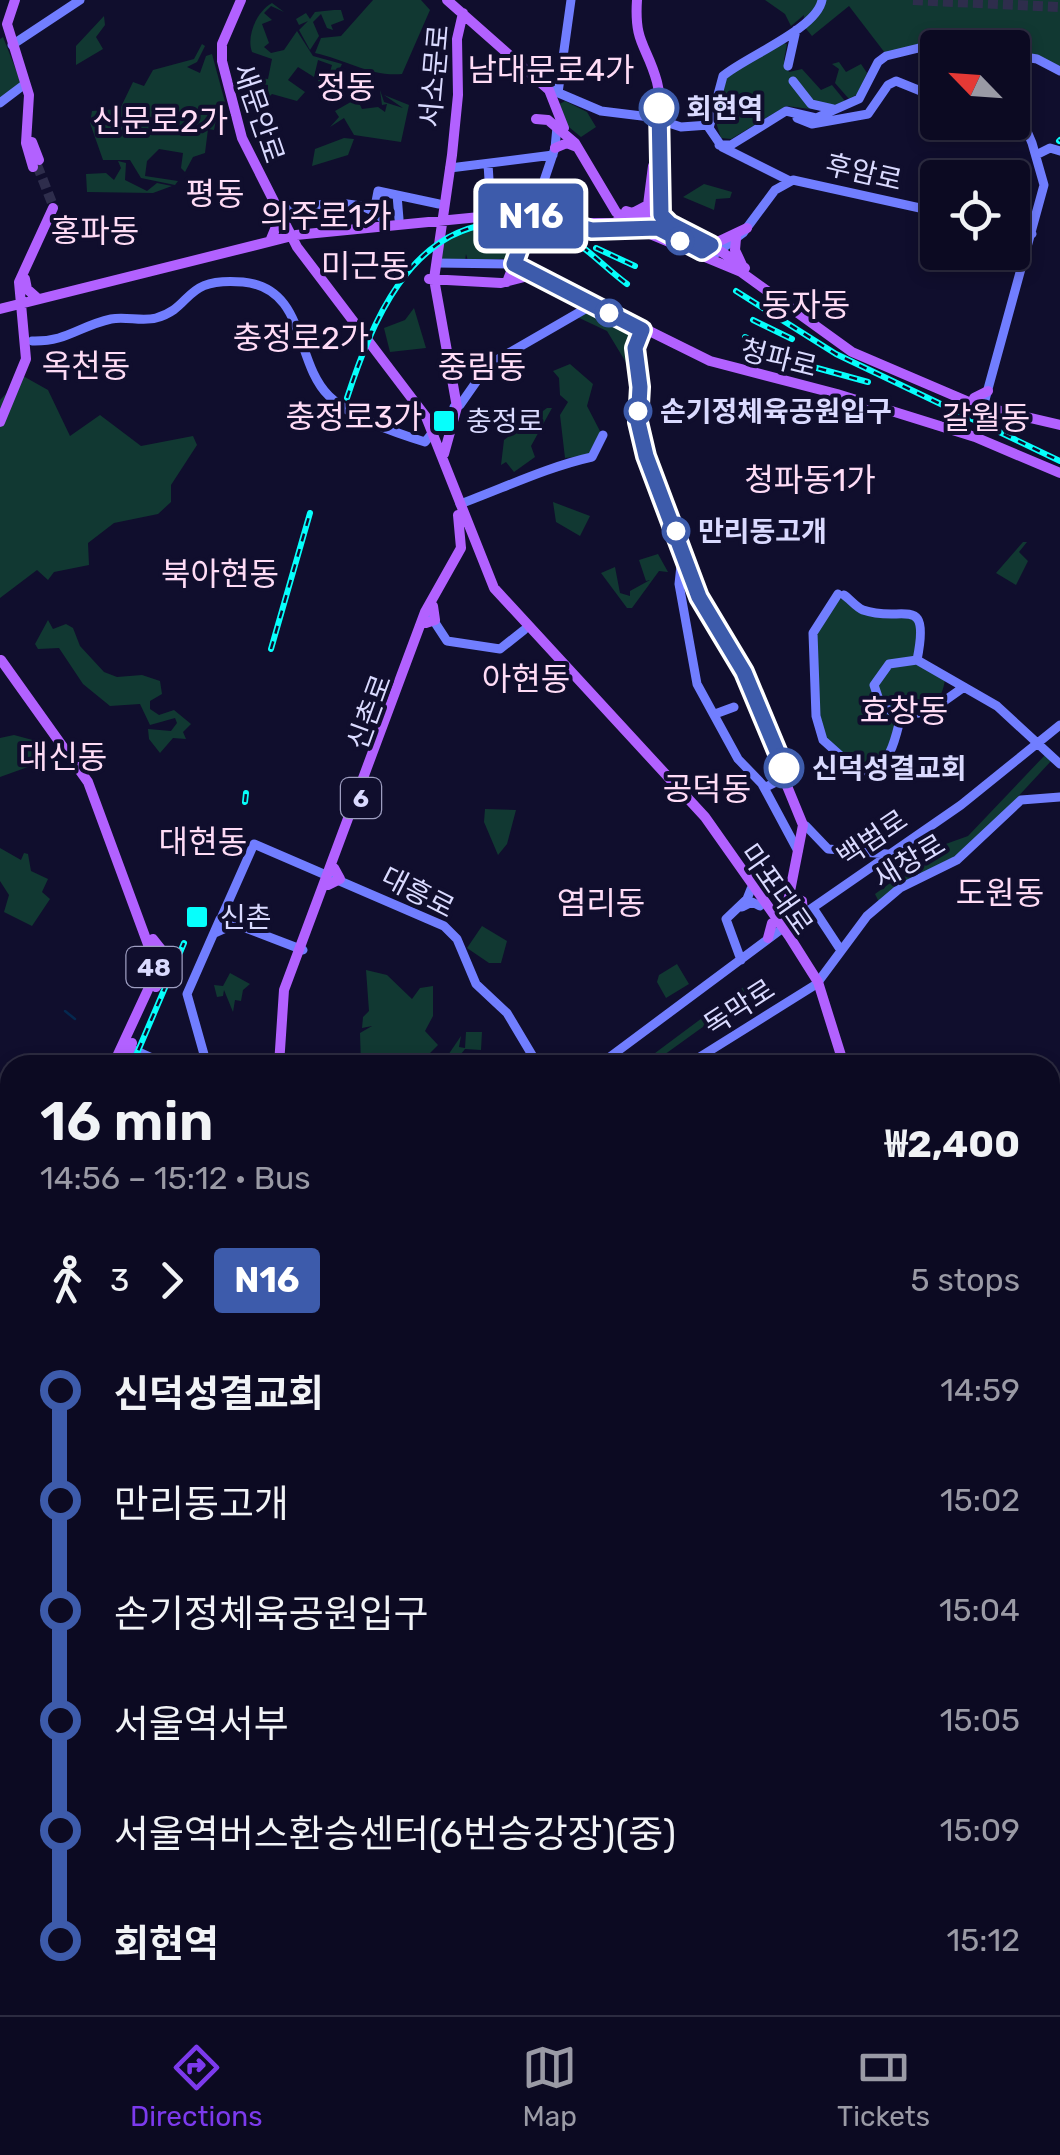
<!DOCTYPE html>
<meta charset="utf-8">
<style>
:root{--surface:#0c0a22;--page:#15132a;--text:#f1f3f6;--muted:#9a9aa5;--line:#2c2b40;--accent:#7c3aed}
body{margin:0;font-family:Rubik,"Noto Sans KR",sans-serif;background:var(--page);color:var(--text);height:100vh;display:flex;flex-direction:column;font-size:38px;white-space:nowrap}
*{box-sizing:border-box;margin:0}
p{font-size:32px;color:var(--muted)}
.icon{flex:none;width:55px;height:55px;fill:none;stroke:currentColor;stroke-width:2;stroke-linecap:round;stroke-linejoin:round}
.map{position:relative;flex:1;overflow:hidden}
.panel{position:absolute;left:0px;top:1055px;width:1060px;height:960px;display:flex;flex-direction:column;background:var(--surface);border-radius:30px 30px 0 0;box-shadow:0 5px 15px #0003,0 0 0 2px var(--line)}
.panel>*{flex:none}
.badge{padding:0 20px;border-radius:8px;font-size:35px;line-height:65px}
.needle{width:65px;rotate:295deg}
.buttons{position:absolute;left:920px;top:30px;display:grid;gap:20px}
.buttons a{display:grid;place-items:center;width:110px;height:110px;border-radius:10px;background:var(--surface);box-shadow:0 5px 15px #0003,0 0 0 2px var(--line);font-size:50px}
.map>.badge{position:absolute;translate:-50% -50%;box-shadow:0 0 0 5px #fff}
.legs{display:flex;align-items:center;gap:15px;height:110px;padding:0 40px;font-size:32px}
.legs p{margin-inline-start:auto}
.overview{display:flex;align-items:center;justify-content:space-between;height:170px;padding:0 40px}
h1{font-size:55px;font-weight:600;line-height:75px}
ul{padding:0 40px;list-style:none}
li{display:flex;align-items:center;gap:35px;height:110px;font-size:38px}
li i{display:grid;place-items:center;width:15px;height:100%;margin:0 12px;background:currentColor}
li i::after{content:'';width:25px;height:25px;margin:-12px;border:8px solid;border-radius:50%;background:var(--surface)}
li p{margin-inline-start:auto}
li:first-child i{background:linear-gradient(#0000 50%,currentColor 0)}
li:last-child i{background:linear-gradient(currentColor 50%,#0000 0)}
.menu{display:flex;justify-content:space-around;align-items:center;height:140px;border-top:2px solid var(--line);background:var(--surface);font-size:28px;color:var(--muted)}
.menu a{display:grid;justify-items:center;gap:5px}
.menu .on{color:var(--accent)}
.map>svg:first-child{display:block}
.green{fill:#113832}
.water{fill:#05284f}
.lines{fill:none;stroke-linecap:round;stroke-linejoin:round}
.stream{stroke:#05284f;stroke-width:2.5}
.canal{stroke:#05284f;stroke-width:5}
.ferry{stroke:#68caff;stroke-width:2.5;stroke-dasharray:12 10;stroke-linecap:butt}
.primary-tunnel{stroke:#2e2d4c;stroke-width:10;stroke-dasharray:10 5;stroke-linecap:butt}
.secondary{stroke:#717eff;stroke-width:9}
.primary{stroke:#b261ff;stroke-width:10}
.highway{stroke:#ff55ba;stroke-width:12}
.rail-casing{stroke:#06fffc;stroke-width:6}
.rail{stroke:#100e2d;stroke-width:2.5;stroke-dasharray:8;stroke-linecap:butt}
.line-1-casing{stroke:#fff;stroke-width:22}
.line-1{stroke:#3d5bab;stroke-width:15}
.stop-1-dot{fill:#fff;stroke:#3d5bab;stroke-width:5}
.poi-dot{fill:#06fffc;stroke:#100e2d;stroke-width:4}
.labels{text-anchor:middle;stroke-width:8;stroke-linejoin:round;paint-order:stroke}
.shield{fill:#100e2d;stroke:#9d9dc0;stroke-width:2.5}
.shield-label{font-size:25px;font-weight:bold;fill:#dadaff}
.street-label{font-size:28px;fill:#dadaff;stroke:#100e2d}
.stop-label{font-size:28px;font-weight:bold;fill:#dadaff;stroke:#100e2d;text-anchor:start}
.poi-label{font-size:28px;fill:#dadaff;stroke:#100e2d;text-anchor:start}
.quarter-label{font-size:32px;fill:#ffdcf6;stroke:#100e2d}
</style>
<div class="map">
<svg width="1060" height="2015" viewBox="0 0 1060 2015">
<rect width="100%" height="100%" fill="#100e2d"/>
<path class="green" d="M373,0H421L430,10L402,74C372,77 346,60 315,53L321,38L341,36Z
M765,0H1060V66C1005,41 945,39 885,53L849,6L812,36L803,25L804,15L791,26L785,14Z
M272,3L284,12L271,6L264,13L272,20L262,24L269,43L264,47L271,53L284,50L297,31L313,56L342,64L336,76L347,87L336,91L318,81L322,74L329,75L332,65L318,60L314,77L298,67L288,80L305,92L297,101L272,94L259,106L256,102L268,94V85L252,82L253,77L268,79L272,59L252,52C246,36 257,11 272,3Z
M334,10H341L344,20L331,25L333,30L327,28L321,14L313,22L319,36L310,50L299,30L308,21L299,25L296,19L306,13L310,19L315,12Z
M104,16L105,25L96,37L103,49L76,65V46Z
M3,37L22,85L0,103V39Z
M783,43L787,44L784,60L789,72L802,69L821,90L832,85L845,101L833,107L808,104L818,110L786,106L731,139L721,138L714,116L727,76Z
M202,44L205,46L197,62L187,67L200,73L206,56L212,54L225,102L211,108L216,120L214,130L208,129L205,153L193,157L185,172L181,168L183,153L159,149L147,161L145,176L178,181L175,185L141,178L130,160H103L90,123L92,111L120,109L133,82L144,86L153,70L194,59Z
M839,62L846,72L861,64L867,73L858,94L849,99L835,83L839,69L832,64Z
M380,90L384,102L403,108L384,95L409,105L401,142L354,135L344,118L330,127L339,117L335,111L363,95L357,99L362,109L378,107L385,112L387,104L382,105Z
M565,101L587,112L596,127L581,137L564,123L558,105Z
M344,138L354,139L348,155L312,166L315,149Z
M118,161L126,163L125,180L147,191L157,183L172,186L153,193L87,192L86,174L106,173L114,180L121,168Z
M704,184L732,192L730,198L716,199L714,210L683,197Z
M505,224L522,227L512,258L468,261L466,254L465,261H438L440,245L467,231Z
M414,308L426,348L390,352L384,328L405,320Z
M585,311L632,333L633,374L607,331L575,316Z
M570,364L593,384L587,406L602,435L589,455L565,458L560,415L568,402L560,395L559,378L553,371Z
M23,376L48,390L70,436L100,415L141,446L193,436L197,445L171,485V502L158,514L114,523L88,543L89,565L54,572L48,580L37,570L0,598V400Z
M547,408H552L531,446L535,457L514,472L506,462L501,465L504,440Z
M553,502L590,516L580,536L556,522Z
M1023,542H1027L1019,552L1028,561L1016,585L996,573Z
M658,554L668,572L659,571L632,608H627L601,573L615,567L620,593L630,596V591L650,580L646,581L639,560Z
M845,598L857,609L918,619L916,660L945,680C940,709 926,710 900,717L883,763L862,771L824,737L817,705L814,659L818,627L836,600Z
M48,620L53,629L66,624L73,628L80,646L104,672L117,677L142,675L160,681L162,694L150,701V709L159,715L174,710L191,724L183,732L186,739L173,738L160,753L149,739L148,729L171,731L177,723L175,718L150,725L140,704L110,706L83,684L59,648L38,649L35,644Z
M14,735L40,742L39,763L0,777V738Z
M1046,754L1052,760L989,828L954,857L879,902L875,894L943,845L968,836Z
M485,809L516,810L507,844L498,855L484,822Z
M0,848L21,860L24,853L28,854L31,871L48,879L42,892L50,899L32,926L4,912L9,895L0,881Z
M482,926L507,941L501,963H489L467,948Z
M677,964L689,984L666,998L657,982L659,975Z
M366,970L387,975L412,999L420,988L433,986V1016L425,1031L438,1045L424,1059L411,1057L414,1065H361L360,1033L372,1026L362,1028L363,1017L369,1011Z
M230,973L250,984L243,990L241,1001L235,1000L233,1012L224,990L223,996L217,997L214,985L223,986Z
M745,986L750,993L650,1065H639Z
M466,1032H482L481,1050L465,1049L461,1054L478,1056L477,1065H453L459,1059L456,1056L442,1064L461,1036L459,1047L465,1048Z
M1060,1558V1635L1050,1639V1562Z
M1050,1962L1060,2015H1006L1003,2005H1050Z"/>
<path class="water" d="M1060,1170V1558L1050,1562V1174Z
M139,2005H577L573,2015H116Z"/>
<g class="lines">
<path class="stream" d="M65,1011L75,1019"/>
<path class="canal" d="M1050,1613L1060,1610"/>
<path class="ferry" d="M1060,1500V1517
M1050,1512L1060,1526
M1050,1518L1060,1529
M272,2015L295,2005
M329,2015L344,2005"/>
<path class="primary-tunnel" d="M913,0L1060,7
M37,165L54,208
M523,210L543,212"/>
<path class="secondary" d="M12,45L80,0
M1012,55L1037,59L1060,71
M788,66L796,30
M793,81L811,104L833,109
M547,88L601,111L650,117L681,127L709,125
M558,93L571,0
M0,103L25,84
M797,118L812,124L868,114L888,85L896,81L938,98
M709,128L723,76C745,57 817,29 822,0
M709,128L722,147L790,181
M719,145H731L786,111L816,118L859,99L878,62L886,56L923,47L961,48
M1036,155L1050,148L1060,151
M488,164L491,211
M450,168L553,155
M397,195L399,219
M374,212L378,191L439,204
M279,213C308,204 365,194 385,222
M1012,229L1032,234
M715,254L743,233L775,190L793,180L938,212
M437,263L514,264
M515,267L555,148L557,127
M32,341C67,342 79,326 111,319C126,316 142,322 156,318C195,307 181,277 243,282C307,288 294,362 329,396C351,418 396,433 425,442L433,432
M454,407L460,405L488,365L592,305
M980,418L1044,185L1032,143L1021,117L1012,109
M460,504C504,488 547,467 592,457L603,435
M682,556L679,584L697,684L738,759L762,784L798,851
M838,594L813,633L816,716L823,740L852,766L869,772C892,762 895,739 901,716L930,711L964,687
M844,595C850,599 856,607 863,610C902,624 931,591 917,660L997,706L1060,764
M430,615L447,641L500,649L524,630
M715,714L734,707
M901,716L881,706L874,685L889,664L917,660
M764,788L778,781
M806,826L828,849L887,854
M742,907L752,902L760,906
M815,911L840,949
M222,916L254,844L444,926L457,939L476,984L507,1013L538,1065
M215,933L235,924L303,950
M741,960L726,919L747,899L751,889
M818,982L867,916L900,888L957,860L1021,800L1060,797
M130,1048L168,1065
M207,1065L187,994L220,919
M599,1065L779,931L961,805L1060,725
M687,1065L815,985
M1050,1116L1060,1112
M0,1291L10,1296
M0,1379L10,1386
M0,1523L10,1520
M0,1640L10,1639
M1050,1644L1060,1640
M1050,1775L1060,1772
M1050,1781L1060,1779
M3,1997L10,1899
M1002,2005L1004,2015
M648,2015L652,2005
M657,2015L662,2005"/>
<path class="primary" d="M15,0L7,24L29,95L26,143L33,167
M241,0L222,44V61L242,138L297,247L426,417L494,588L705,817L789,936L818,982L844,1065
M447,0L549,90L564,128
M536,119L548,120L575,143L616,212L633,227L741,272L852,352L976,405L1060,425
M32,142L39,160
M555,148L567,143L577,147
M544,210L581,221
M626,211C670,223 708,240 745,268
M590,223H614L648,205L653,166
M736,238L735,250L742,265
M271,239L278,222
M711,245L747,228
M25,279L27,289L36,297
M429,279L501,283L536,274
M507,282L514,264L710,361L837,394L975,437L1060,473
M0,309L296,235L511,214C556,215 631,258 659,201C660,165 666,118 657,82C647,45 634,44 637,0
M639,328L632,347L638,383L635,422L645,461L696,596L739,669L803,825L783,927
M974,398L988,391
M0,422L26,359L19,282L53,208
M444,454L457,407L434,279L452,155L458,95L457,39L463,13
M426,623L435,620L433,606
M1,660L88,782L153,958L152,981L113,1065
M328,885L340,879L334,868
M790,906L796,899L802,901L803,913
M768,938L772,923
M153,939L172,963L156,987
M123,1065L132,1043
M279,1065L284,990L425,612L461,548L458,515
M0,1139L10,1136
M0,1746L10,1744
M1050,1867L1060,1913
M1050,1910L1058,1943
M1055,1958L1060,1981
M231,2005L235,2015
M857,2005L860,2015"/>
<path class="highway" d="M1050,1154L1060,1149
M1050,1192L1060,1183
M1050,1933L1060,1962
M5,1999L10,2003
M13,2012L30,2005
M34,2015L59,2005"/>
<g class="rail-casing">
<path id="rail" d="M1059,141L1060,140
M596,248L635,266
M736,291L836,354L1060,461
M753,320L792,339
M745,337L806,365L868,382
M347,398C371,325 409,227 500,223C515,222 531,221 546,226C579,238 600,264 627,284
M271,649L310,513
M245,802L246,793
M132,1065L184,943
M0,1187L10,1184
M371,2005L377,2015"/>
</g>
<use href="#rail" class="rail"/>
</g>
<g class="lines">
<g class="line-1-casing">
<path id="line-1" d="M659,108L661,215L670,224L711,245L702,251L658,228L592,230L532,214L514,264L642,330L635,348L640,387L638,422L646,456L699,597L744,672L784,768"/>
</g>
<use href="#line-1" class="line-1"/>
</g>
<g class="stop-1-dot">
<circle cx="659" cy="108" r="18"/>
<circle cx="680" cy="241" r="12"/>
<circle cx="609" cy="313" r="12"/>
<circle cx="638" cy="411" r="12"/>
<circle cx="676" cy="531" r="12"/>
<circle cx="784" cy="768" r="18"/>
</g>
<g class="poi-dot">
<rect x="432" y="409" width="24" height="24" rx="5"/>
<rect x="185" y="905" width="24" height="24" rx="5"/>
</g>
<g class="labels">
<g class="shield">
<rect x="341" y="778" width="40" height="40" rx="8"/>
<rect x="126.5" y="947" width="55" height="40" rx="8"/>
</g>
<g class="shield-label">
<text x="361" y="807">6</text>
<text x="154" y="976">48</text>
</g>
<g class="street-label">
<text transform="translate(434 76) rotate(-85)" y="10">서소문로</text>
<text transform="translate(259 113) rotate(71)" y="10">새문안로</text>
<text transform="translate(864 172) rotate(13)" y="10">후암로</text>
<text transform="translate(779 358) rotate(14)" y="10">청파로</text>
<text transform="translate(369 712) rotate(-70)" y="10">신촌로</text>
<text transform="translate(872 838) rotate(-34)" y="10">백범로</text>
<text transform="translate(909 861) rotate(-31)" y="10">새창로</text>
<text transform="translate(777 889) rotate(55)" y="10">마포대로</text>
<text transform="translate(418 892) rotate(27)" y="10">대흥로</text>
<text transform="translate(739 1007) rotate(-33)" y="10">독막로</text>
</g>
<g class="stop-label">
<text x="686" y="118">회현역</text>
<text x="660" y="421">손기정체육공원입구</text>
<text x="698" y="541">만리동고개</text>
<text x="812" y="778">신덕성결교회</text>
</g>
<g class="poi-label">
<text x="466" y="431">충정로</text>
<text x="220" y="927">신촌</text>
</g>
<g class="quarter-label">
<text x="551" y="81">남대문로4가</text>
<text x="346" y="98">정동</text>
<text x="160" y="132">신문로2가</text>
<text x="215" y="205">평동</text>
<text x="326" y="227">의주로1가</text>
<text x="95" y="242">홍파동</text>
<text x="365" y="277">미근동</text>
<text x="806" y="316">동자동</text>
<text x="301" y="349">충정로2가</text>
<text x="86" y="377">옥천동</text>
<text x="482" y="378">중림동</text>
<text x="354" y="428">충정로3가</text>
<text x="986" y="429">갈월동</text>
<text x="810" y="491">청파동1가</text>
<text x="220" y="585">북아현동</text>
<text x="526" y="690">아현동</text>
<text x="904" y="722">효창동</text>
<text x="63" y="768">대신동</text>
<text x="707" y="800">공덕동</text>
<text x="203" y="853">대현동</text>
<text x="1000" y="904">도원동</text>
<text x="601" y="914">염리동</text>
</g>
</g>
</svg>
<div class="buttons">
<a><svg class="needle" viewBox="-14 -14 28 28"><path d="M0-13l5 13h-10z" fill="#e53935"/><path d="M0 13l5-13h-10z" fill="#9a9aa5"/></svg></a>
<a><svg class="icon" aria-label="locate" viewBox="0 0 24 24"><circle cx="12" cy="12" r="6"/><path d="M12 2v4M12 18v4M2 12h4M18 12h4"/></svg></a>
</div>
<b class="badge" style="left:531px;top:216px;background:#3d5bab;color:#fff">N16</b>
<section class="panel">
<div class="overview"><div><h1>16 min</h1><p>14:56 – 15:12 · Bus</p></div><b>₩2,400</b></div>
<div class="legs"><svg class="icon" aria-label="walk" viewBox="0 0 24 24"><circle cx="13" cy="4" r="2"/><path d="M13 8l-2 6 4 7M11 14l-3 7M7 12l3-4h3l4 4"/></svg>3<svg class="icon" aria-label="forward" viewBox="0 0 24 24"><path d="M9 5l7 7-7 7"/></svg><b class="badge" style="background:#3d5bab;color:#fff">N16</b><p>5 stops</p></div>
<ul>
<li><i style="color:#3d5bab"></i><b>신덕성결교회</b><p>14:59</p></li>
<li><i style="color:#3d5bab"></i><span>만리동고개</span><p>15:02</p></li>
<li><i style="color:#3d5bab"></i><span>손기정체육공원입구</span><p>15:04</p></li>
<li><i style="color:#3d5bab"></i><span>서울역서부</span><p>15:05</p></li>
<li><i style="color:#3d5bab"></i><span>서울역버스환승센터(6번승강장)(중)</span><p>15:09</p></li>
<li><i style="color:#3d5bab"></i><b>회현역</b><p>15:12</p></li>
</ul>
</section>
</div>
<nav class="menu">
<a class="on"><svg class="icon" aria-label="directions" viewBox="0 0 24 24"><path d="M12 3l9 9-9 9-9-9zM9 14v-3h6M13 9l2 2-2 2"/></svg>Directions</a>
<a><svg class="icon" aria-label="map" viewBox="0 0 24 24"><path d="M3 6l6-2 6 2 6-2v14l-6 2-6-2-6 2zM9 4v14M15 6v14"/></svg>Map</a>
<a><svg class="icon" aria-label="tickets" viewBox="0 0 24 24"><path d="M3 7h18v10H3zM15 7v10"/></svg>Tickets</a>
</nav>
